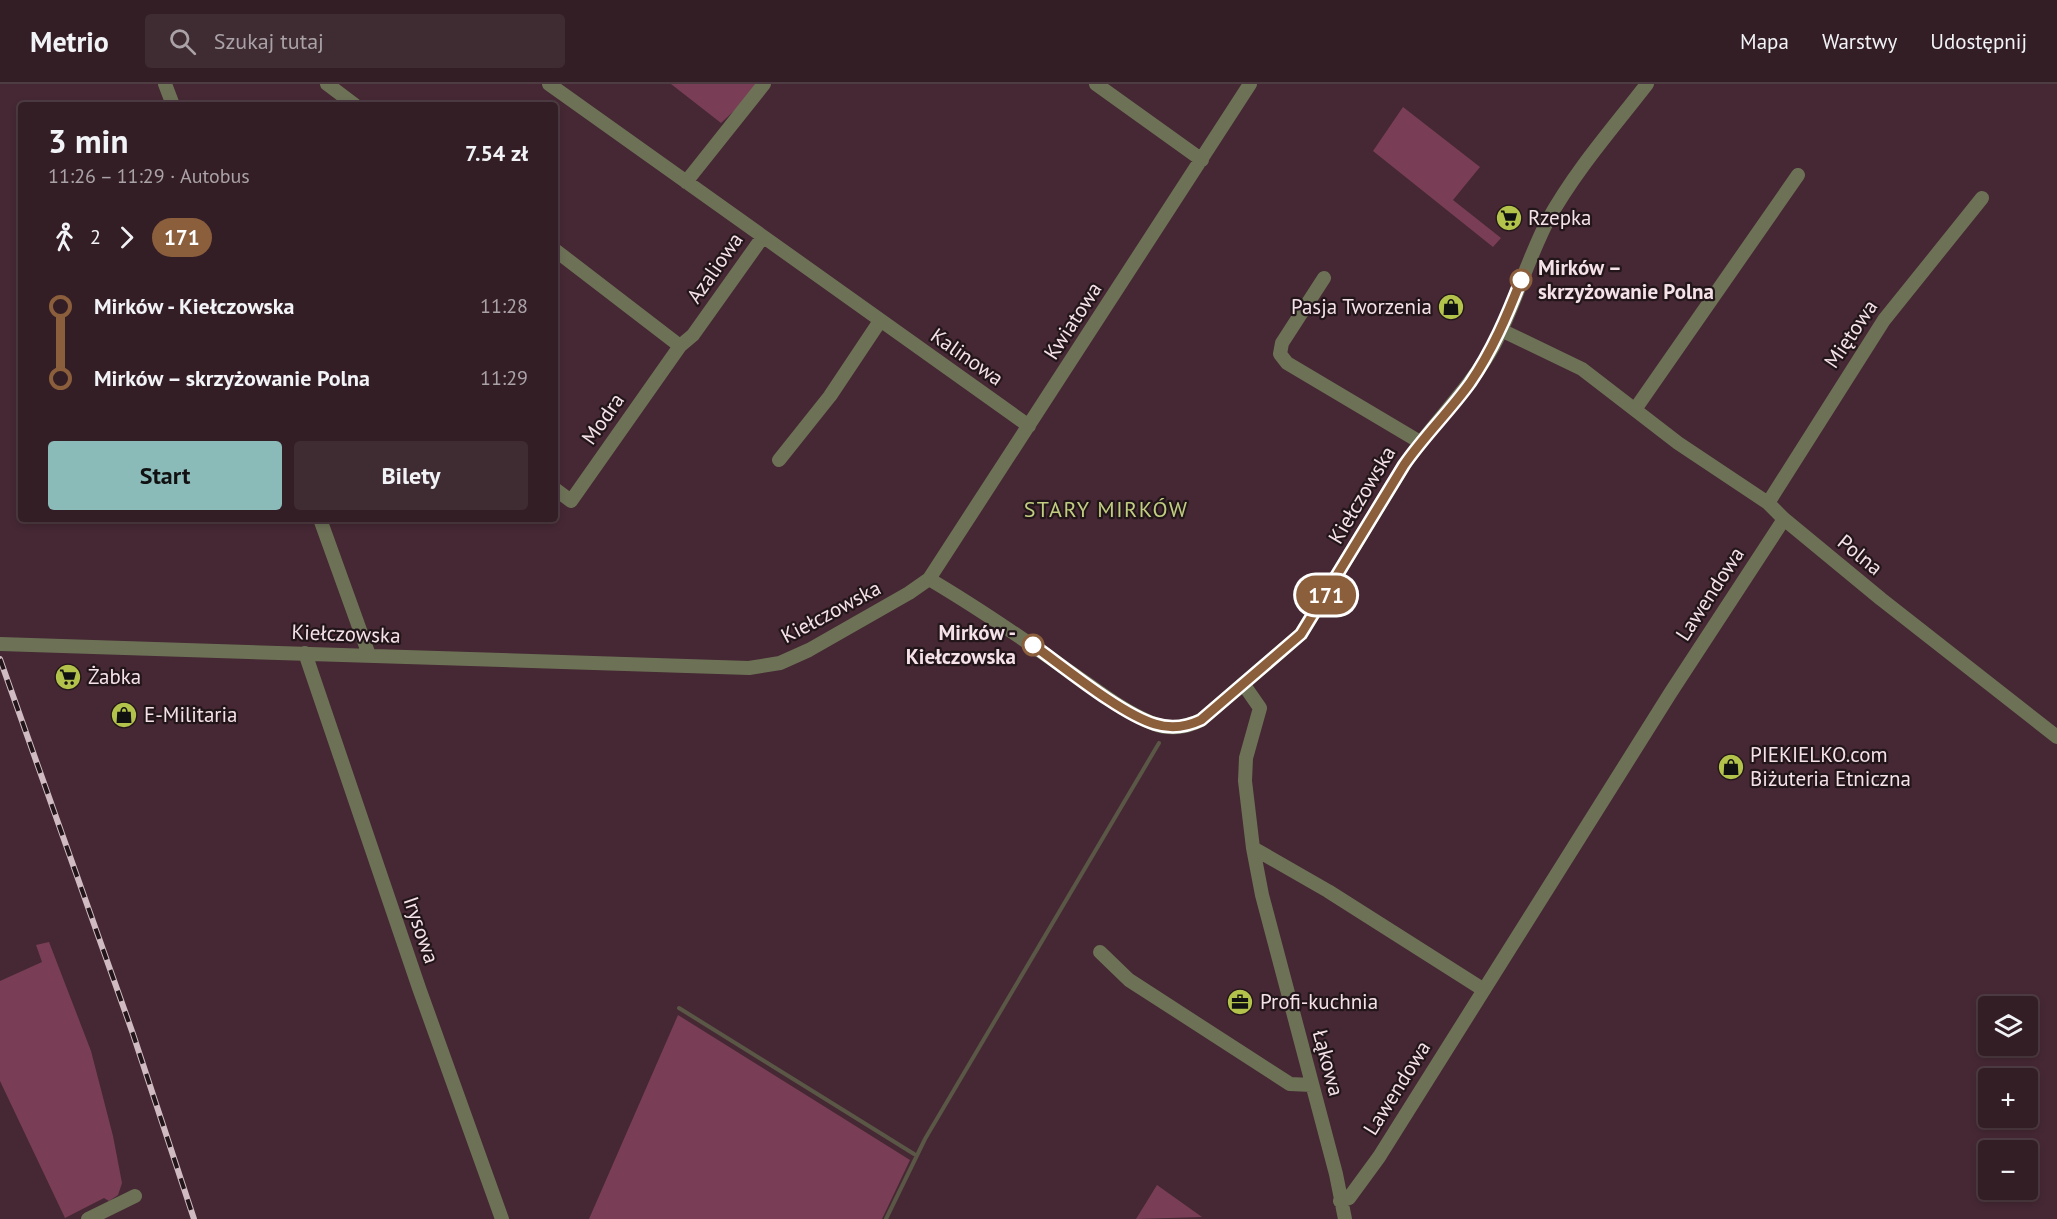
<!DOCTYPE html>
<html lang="pl">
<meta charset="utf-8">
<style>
:root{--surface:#341e26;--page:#3f2b32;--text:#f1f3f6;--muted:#a9a2a7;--line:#4e3c43;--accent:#8bbbb9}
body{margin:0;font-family:"PT Sans",sans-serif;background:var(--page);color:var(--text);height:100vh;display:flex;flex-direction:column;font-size:22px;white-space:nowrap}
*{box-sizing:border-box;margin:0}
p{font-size:20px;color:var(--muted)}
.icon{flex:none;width:33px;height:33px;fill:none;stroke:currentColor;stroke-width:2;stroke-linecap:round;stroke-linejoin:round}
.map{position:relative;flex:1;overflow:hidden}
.details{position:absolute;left:18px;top:18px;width:540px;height:420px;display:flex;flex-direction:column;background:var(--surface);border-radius:6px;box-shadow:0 3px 9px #0003,0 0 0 2px var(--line)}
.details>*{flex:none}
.badge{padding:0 12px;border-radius:20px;font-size:21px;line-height:39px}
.tools{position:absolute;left:1978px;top:912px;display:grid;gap:12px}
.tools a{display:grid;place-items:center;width:60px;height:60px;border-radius:6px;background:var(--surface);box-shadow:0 3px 9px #0003,0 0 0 2px var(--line);font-size:30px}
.map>.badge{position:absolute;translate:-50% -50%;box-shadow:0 0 0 3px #fff}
.legs{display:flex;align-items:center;gap:9px;height:66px;padding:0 30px;font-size:20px}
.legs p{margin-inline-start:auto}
.summary{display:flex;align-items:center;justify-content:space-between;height:102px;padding:0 30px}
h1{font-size:33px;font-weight:800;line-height:45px}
.primary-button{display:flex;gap:12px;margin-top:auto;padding:12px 30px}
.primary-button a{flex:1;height:69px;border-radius:6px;background:var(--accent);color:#111;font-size:24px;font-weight:800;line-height:69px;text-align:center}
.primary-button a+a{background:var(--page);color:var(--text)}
ul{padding:0 30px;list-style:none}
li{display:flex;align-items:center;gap:21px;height:72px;font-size:22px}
li i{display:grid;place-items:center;width:9px;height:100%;margin:0 8px;background:currentColor}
li i::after{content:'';width:15px;height:15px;margin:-8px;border:4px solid;border-radius:50%;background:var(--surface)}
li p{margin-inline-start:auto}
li:first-child i{background:linear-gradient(#0000 50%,currentColor 0)}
li:last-child i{background:linear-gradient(currentColor 50%,#0000 0)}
header{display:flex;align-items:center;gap:36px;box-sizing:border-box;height:84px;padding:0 30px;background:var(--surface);border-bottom:2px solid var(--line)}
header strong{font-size:28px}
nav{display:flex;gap:33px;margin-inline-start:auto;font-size:21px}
.search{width:420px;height:54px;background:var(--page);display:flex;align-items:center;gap:15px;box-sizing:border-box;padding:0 21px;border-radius:6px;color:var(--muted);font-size:22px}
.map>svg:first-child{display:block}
.green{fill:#793e55}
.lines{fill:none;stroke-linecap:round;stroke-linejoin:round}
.stream{stroke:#5a5746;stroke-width:4}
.minor{stroke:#6d7257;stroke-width:14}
.rail-casing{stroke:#d0bbc2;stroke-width:6}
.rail{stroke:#23161a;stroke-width:4;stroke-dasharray:11;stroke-linecap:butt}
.line-1-casing{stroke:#fff;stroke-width:14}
.line-1{stroke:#8b5e3c;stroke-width:9}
.stop-1-dot{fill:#fff;stroke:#8b5e3c;stroke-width:3}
.labels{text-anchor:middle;stroke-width:4.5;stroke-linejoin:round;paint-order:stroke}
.poi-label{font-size:21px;fill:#f5e2e8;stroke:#23161a;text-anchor:start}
.street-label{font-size:21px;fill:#f5e2e8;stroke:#23161a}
.stop-label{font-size:21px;font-weight:bold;fill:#f5e2e8;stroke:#23161a;text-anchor:start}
.neighbourhood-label{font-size:22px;letter-spacing:1.5px;fill:#c1cd81;stroke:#23161a}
</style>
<header>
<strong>Metrio</strong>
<div class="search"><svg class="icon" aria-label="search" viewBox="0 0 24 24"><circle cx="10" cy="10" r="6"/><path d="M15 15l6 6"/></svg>Szukaj tutaj</div>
<nav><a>Mapa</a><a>Warstwy</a><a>Udostępnij</a></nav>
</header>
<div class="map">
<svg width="2057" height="1135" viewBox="0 0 2057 1135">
<rect width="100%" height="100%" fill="#452833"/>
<path class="green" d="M671,0H759L750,12L721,39Z
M1403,23L1480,83L1453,116L1501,154L1493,163L1373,67Z
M49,858L91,967L113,1052L122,1099L118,1111L109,1117L104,1114L65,1134L0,997V897L42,878L36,861Z
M678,931L910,1076L882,1135H589Z
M1157,1101L1202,1133L1136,1135Z"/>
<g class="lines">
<path class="stream" d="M679,924L914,1070
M886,1135L925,1055L1159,659"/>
<path class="minor" d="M165,0L173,21
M327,0L355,21
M549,0L1029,342
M1096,0L1202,76
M686,98L764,0
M555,166L680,262L693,251L762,154
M1324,194L1282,259L1280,270L1287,279L1420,358
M1501,246L1582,285L1678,359L1768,419L1784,435L1881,515L2057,653
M1636,324L1798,91
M779,376L830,312L880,237
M555,405L571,417L680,262
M1768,419L1884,236L1982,114
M320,435L369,571
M929,495C975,522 1019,552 1063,583C1092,602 1120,626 1152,639C1168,646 1186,644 1201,636L1301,550L1404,381C1432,340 1469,306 1494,261C1515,221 1527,176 1548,136C1575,87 1613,44 1647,0
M0,560L749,584L780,579L809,566L909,509L929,495L1250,0
M305,569L419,904L502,1135
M1244,601L1260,624L1246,674L1245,697L1253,764L1262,811L1336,1090L1345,1135
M1253,764L1328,807L1484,906
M1100,868L1129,896L1290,1000L1312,1001
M1340,1117L1349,1114L1379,1073L1671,608L1784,435
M88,1135L135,1112"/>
<g class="rail-casing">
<path id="rail" d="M0,575L133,950L194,1135"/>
</g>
<use href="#rail" class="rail"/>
</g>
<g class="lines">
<g class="line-1-casing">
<path id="line-1" d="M1033,561C1064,583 1121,630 1155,640C1171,645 1186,643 1201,636L1301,550L1404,381C1424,352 1449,328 1470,299C1492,267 1507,232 1521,196"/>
</g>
<use href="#line-1" class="line-1"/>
</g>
<defs>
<g id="supermarket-disc" transform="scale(1.35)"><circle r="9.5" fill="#b3c24b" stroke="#23161a"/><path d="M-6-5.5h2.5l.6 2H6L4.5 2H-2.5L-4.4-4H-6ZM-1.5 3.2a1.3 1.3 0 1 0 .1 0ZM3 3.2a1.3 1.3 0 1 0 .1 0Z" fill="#111"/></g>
<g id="shop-disc" transform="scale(1.35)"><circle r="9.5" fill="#b3c24b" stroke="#23161a"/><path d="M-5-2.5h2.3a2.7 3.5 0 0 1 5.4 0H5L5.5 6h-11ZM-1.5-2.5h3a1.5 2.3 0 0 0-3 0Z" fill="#111"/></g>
<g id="office-disc" transform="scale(1.35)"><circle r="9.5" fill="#b3c24b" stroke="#23161a"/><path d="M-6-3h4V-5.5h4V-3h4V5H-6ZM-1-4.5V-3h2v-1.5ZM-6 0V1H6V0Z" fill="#111"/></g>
</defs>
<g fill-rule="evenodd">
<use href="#supermarket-disc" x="1509" y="134"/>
<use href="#shop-disc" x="1451" y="223"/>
<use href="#supermarket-disc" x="68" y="593"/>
<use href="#shop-disc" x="124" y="631"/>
<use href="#shop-disc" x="1731" y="683"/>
<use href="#office-disc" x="1240" y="918"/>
</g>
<g class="stop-1-dot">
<circle cx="1521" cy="196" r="10"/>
<circle cx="1033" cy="561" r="10"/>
</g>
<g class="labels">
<g class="poi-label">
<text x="1528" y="141">Rzepka</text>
<text x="1432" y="230" text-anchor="end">Pasja Tworzenia</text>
<text x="88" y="600">Żabka</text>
<text x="144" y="638">E-Militaria</text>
<text x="1750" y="678">PIEKIELKO.com<tspan x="1750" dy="24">Biżuteria Etniczna</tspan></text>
<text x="1260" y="925">Profi-kuchnia</text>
</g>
<g class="street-label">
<text transform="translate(715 184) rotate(-55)" y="7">Azaliowa</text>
<text transform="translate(1073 237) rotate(-57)" y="7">Kwiatowa</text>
<text transform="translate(1851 250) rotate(-56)" y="7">Miętowa</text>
<text transform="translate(967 273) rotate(35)" y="7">Kalinowa</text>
<text transform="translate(603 335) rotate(-55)" y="7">Modra</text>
<text transform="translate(1362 411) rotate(-59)" y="7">Kiełczowska</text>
<text transform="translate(1860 471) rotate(39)" y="7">Polna</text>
<text transform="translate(1710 510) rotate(-57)" y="7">Lawendowa</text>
<text transform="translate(831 528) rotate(-28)" y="7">Kiełczowska</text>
<text transform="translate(346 550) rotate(2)" y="7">Kiełczowska</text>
<text transform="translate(421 846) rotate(71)" y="7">Irysowa</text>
<text transform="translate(1328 979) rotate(75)" y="7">Łąkowa</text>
<text transform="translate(1397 1004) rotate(-58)" y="7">Lawendowa</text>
</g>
<g class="stop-label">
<text x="1538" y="191">Mirków –<tspan x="1538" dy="24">skrzyżowanie Polna</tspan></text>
<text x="1016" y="556" text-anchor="end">Mirków -<tspan x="1016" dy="24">Kiełczowska</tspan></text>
</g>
<g class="neighbourhood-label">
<text x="1106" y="433">STARY MIRKÓW</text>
</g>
</g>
</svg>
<div class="tools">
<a><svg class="icon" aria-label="layers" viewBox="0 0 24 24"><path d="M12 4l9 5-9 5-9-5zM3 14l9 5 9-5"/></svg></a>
<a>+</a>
<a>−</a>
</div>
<b class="badge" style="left:1326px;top:511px;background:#8b5e3c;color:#fff">171</b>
<section class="details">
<div class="summary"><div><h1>3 min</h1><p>11:26 – 11:29 · Autobus</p></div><b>7.54 zł</b></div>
<div class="legs"><svg class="icon" aria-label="walk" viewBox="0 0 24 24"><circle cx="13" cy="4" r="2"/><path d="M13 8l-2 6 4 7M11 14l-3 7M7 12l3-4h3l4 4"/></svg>2<svg class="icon" aria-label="forward" viewBox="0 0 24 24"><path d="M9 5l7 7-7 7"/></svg><b class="badge" style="background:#8b5e3c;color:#fff">171</b></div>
<ul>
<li><i style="color:#8b5e3c"></i><b>Mirków - Kiełczowska</b><p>11:28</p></li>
<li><i style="color:#8b5e3c"></i><b>Mirków – skrzyżowanie Polna</b><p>11:29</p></li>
</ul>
<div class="primary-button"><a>Start</a><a>Bilety</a></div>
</section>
</div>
